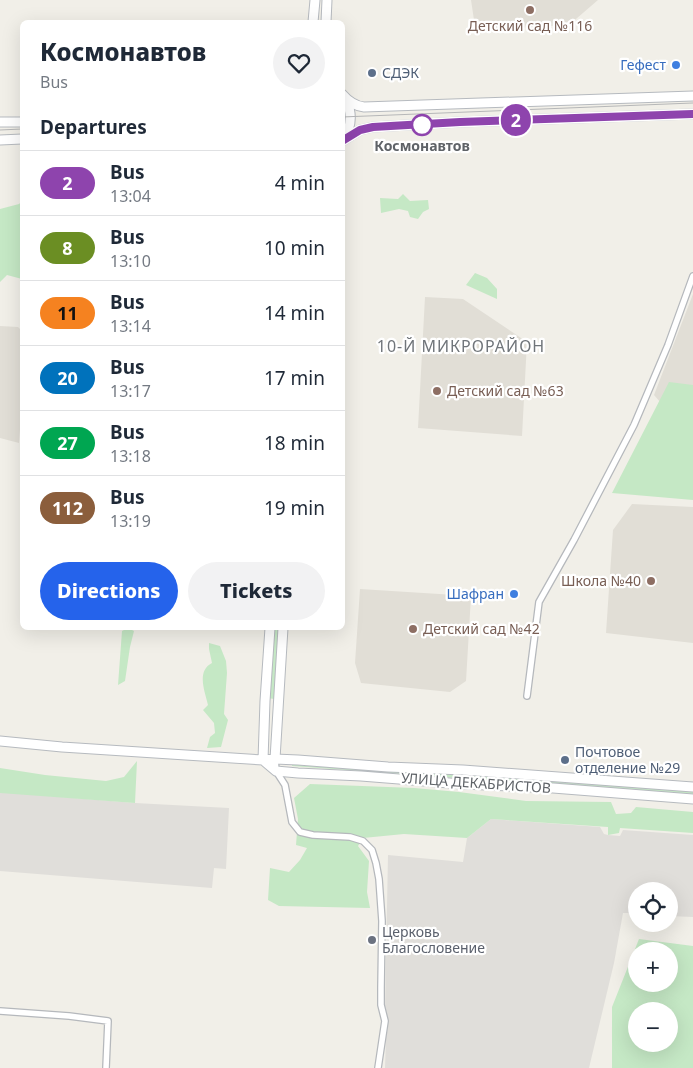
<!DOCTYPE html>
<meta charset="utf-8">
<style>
:root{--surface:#fff;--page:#f2f2f3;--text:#1f2937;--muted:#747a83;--line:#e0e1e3;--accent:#2563eb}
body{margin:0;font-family:"Noto Sans",sans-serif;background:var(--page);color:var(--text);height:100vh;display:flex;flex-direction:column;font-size:19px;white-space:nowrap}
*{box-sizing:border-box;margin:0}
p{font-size:16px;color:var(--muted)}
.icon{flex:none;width:28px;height:28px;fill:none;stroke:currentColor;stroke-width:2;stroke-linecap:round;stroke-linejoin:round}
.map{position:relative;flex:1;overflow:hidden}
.sheet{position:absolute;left:20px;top:20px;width:325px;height:610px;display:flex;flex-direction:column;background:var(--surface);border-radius:8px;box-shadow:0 5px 20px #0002}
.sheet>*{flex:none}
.badge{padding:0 10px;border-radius:16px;font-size:18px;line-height:32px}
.controls{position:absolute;left:628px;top:882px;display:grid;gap:10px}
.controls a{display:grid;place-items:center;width:50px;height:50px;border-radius:50%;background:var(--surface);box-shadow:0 5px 20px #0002;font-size:25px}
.map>.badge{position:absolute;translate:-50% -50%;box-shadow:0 0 0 2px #fff}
h2{padding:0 20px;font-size:19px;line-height:45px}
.round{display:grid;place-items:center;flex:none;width:52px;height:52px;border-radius:26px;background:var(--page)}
.overview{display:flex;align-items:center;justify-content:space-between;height:85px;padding:0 20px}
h1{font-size:24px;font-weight:800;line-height:38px}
.primary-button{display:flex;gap:10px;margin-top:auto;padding:10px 20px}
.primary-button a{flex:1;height:58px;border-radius:30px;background:var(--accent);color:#fff;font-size:20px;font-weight:800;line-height:58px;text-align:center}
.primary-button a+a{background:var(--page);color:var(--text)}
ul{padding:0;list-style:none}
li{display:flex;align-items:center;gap:15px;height:65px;padding:0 20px;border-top:1px solid var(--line)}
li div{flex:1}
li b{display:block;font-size:19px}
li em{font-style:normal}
li .badge{min-width:55px;font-weight:700;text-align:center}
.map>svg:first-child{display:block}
.industrial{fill:#e0deda}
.education{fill:#e1ded6}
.green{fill:#c5e8c5;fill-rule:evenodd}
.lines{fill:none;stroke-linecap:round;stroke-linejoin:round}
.street-casing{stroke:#b5b8bc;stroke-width:8}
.secondary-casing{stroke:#b6babf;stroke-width:11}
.street{stroke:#fff;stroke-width:5.5}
.secondary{stroke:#fff;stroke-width:9}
.tram{stroke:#b6b7b8;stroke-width:1}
.line-casing{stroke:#fff;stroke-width:11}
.line{stroke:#8e44ad;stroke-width:8}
.education-dot{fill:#8d6e63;stroke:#fff;stroke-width:2}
.shop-dot{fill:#3f7fe0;stroke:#fff;stroke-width:2}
.service-dot{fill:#5c6f8a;stroke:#fff;stroke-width:2}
.stop-dot{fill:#fff;stroke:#8e44ad;stroke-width:2.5}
.worship-dot{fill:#6b7280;stroke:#fff;stroke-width:2}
.labels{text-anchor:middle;stroke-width:4.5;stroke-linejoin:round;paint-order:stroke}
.education-label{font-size:14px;fill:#785e54;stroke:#fff;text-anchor:start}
.shop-label{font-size:14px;fill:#366cbe;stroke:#fff;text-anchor:end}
.service-label{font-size:14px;fill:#4e5e75;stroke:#fff;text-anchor:start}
.stop-label{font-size:14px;font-weight:bold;fill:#5f6368;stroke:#fff}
.street-label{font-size:14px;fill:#5f6368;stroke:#fff}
.worship-label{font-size:14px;fill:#5b616d;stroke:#fff;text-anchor:start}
.quarter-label{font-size:16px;letter-spacing:1px;fill:#70757a;stroke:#fff}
</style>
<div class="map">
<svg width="693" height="1068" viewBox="0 0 693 1068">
<rect width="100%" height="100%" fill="#f1efe8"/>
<path class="industrial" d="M0,792L135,803L229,808L226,869L214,868L212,888L0,871Z
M491,819L600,827L604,834L608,835L620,836L623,830L693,835V917L669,916V891H636V913H623L614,963L589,1068H385L386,1038L388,1027L385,1009L388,855L463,862L467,838Z"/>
<path class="education" d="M471,0H598L569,25L481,30L474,20Z
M693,294V421L675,419L654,395Z
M425,297L463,299L527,342L522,436L418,428Z
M0,326L18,327L22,331V403L19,443L0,438Z
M632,504L693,507V643L606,633L613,530Z
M360,589L471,596L466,681L450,692L361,683L355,663Z"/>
<path class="green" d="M403,194L410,201L428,200L429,209L423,212L418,219L410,217L408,211L399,209L381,213L380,198L398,199Z
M22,201V279L7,275L0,282V209L19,204Z
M475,273L487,278L497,289V299L466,285Z
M669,382L693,385V500L612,493Z
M128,628L134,631L130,647L125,681L118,685L122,631Z
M274,628H279L274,699L268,698Z
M209,643L220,646L226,661L227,673L224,714L228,720L221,747L207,748L210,737L215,733L214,723L203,710L208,705C205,692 196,671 212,663L209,649Z
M137,761L135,803L0,793V768L45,775L106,781L124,777Z
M292,762L457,774V778L292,766Z
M470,775L693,791V794L470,779Z
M310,784L414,788L459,792L526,801L611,802L616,814L631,813L636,807L693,812V833L620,828L619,833L608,835V827L491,819L467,838L404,834L363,838L358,846L369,861L367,892L370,908L279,906L268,900L270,868L289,872L300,860L307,848L296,845L298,819L294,798Z
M639,939L693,946V1068H612V1007ZM636,951H669V984H636ZM636,1011H669V1044H636Z"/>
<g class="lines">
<g class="street-casing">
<path id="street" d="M527,696L539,602L574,540L634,425L668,345L693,276
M275,759L276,771L285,785L292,822L300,832L313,835L350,837L363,841L372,850L376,863L379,879L382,921L381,987V1005L385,1021L378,1068
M0,1011L69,1016L108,1021L106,1068"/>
</g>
<g class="secondary-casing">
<path id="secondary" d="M313,22L315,0
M326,22L327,0
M342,94C348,101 355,106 364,107L693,96
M0,122H22
M343,139C352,127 352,113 346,99
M0,140L22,139
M342,141L360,130L373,127L460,122L693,114
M0,741L62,747L263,760L275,759L298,760L388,767L463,770L693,787
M275,759L283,628
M263,760L276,771L298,773L361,776L462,784L553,788L693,799
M263,760L265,701L270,628"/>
</g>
<use href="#street" class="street"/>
<use href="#secondary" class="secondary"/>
<path class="tram" d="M342,117L693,103
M0,130L22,129"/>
</g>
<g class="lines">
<g class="line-casing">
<path id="line" d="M342,141L360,130L373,127L460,122L693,114"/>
</g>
<use href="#line" class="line"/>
</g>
<g class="education-dot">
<circle cx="530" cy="10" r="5"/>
<circle cx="437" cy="391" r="5"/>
<circle cx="651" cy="581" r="5"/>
<circle cx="413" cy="629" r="5"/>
</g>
<g class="shop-dot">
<circle cx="676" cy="65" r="5"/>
<circle cx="514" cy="594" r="5"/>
</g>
<g class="service-dot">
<circle cx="372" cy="73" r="5"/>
<circle cx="565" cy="760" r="5"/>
</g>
<circle class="stop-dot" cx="422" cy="125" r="10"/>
<circle class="worship-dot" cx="372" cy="940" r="5"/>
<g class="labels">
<g class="education-label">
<text x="530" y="31" text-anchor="middle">Детский сад №116</text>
<text x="447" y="396">Детский сад №63</text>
<text x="641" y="586" text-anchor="end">Школа №40</text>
<text x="423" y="634">Детский сад №42</text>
</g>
<g class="shop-label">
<text x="666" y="70">Гефест</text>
<text x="504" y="599">Шафран</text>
</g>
<g class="service-label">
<text x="382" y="78">СДЭК</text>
<text x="575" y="757">Почтовое<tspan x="575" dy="16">отделение №29</tspan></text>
</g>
<g class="stop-label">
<text x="422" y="151">Космонавтов</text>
</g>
<g class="street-label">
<text transform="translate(476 783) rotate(4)" y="5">УЛИЦА ДЕКАБРИСТОВ</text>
</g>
<g class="worship-label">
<text x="382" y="937">Церковь<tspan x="382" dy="16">Благословение</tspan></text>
</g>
<g class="quarter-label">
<text x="461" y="352">10-Й МИКРОРАЙОН</text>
</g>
</g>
</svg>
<div class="controls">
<a><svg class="icon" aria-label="locate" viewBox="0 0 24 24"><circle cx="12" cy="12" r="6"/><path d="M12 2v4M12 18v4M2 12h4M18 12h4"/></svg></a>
<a>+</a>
<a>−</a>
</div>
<b class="badge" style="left:516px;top:120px;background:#8e44ad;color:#fff">2</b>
<section class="sheet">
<div class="overview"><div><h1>Космонавтов</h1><p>Bus</p></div><a class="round"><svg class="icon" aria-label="heart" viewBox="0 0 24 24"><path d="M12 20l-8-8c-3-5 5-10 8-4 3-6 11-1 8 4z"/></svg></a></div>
<h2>Departures</h2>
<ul>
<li><span class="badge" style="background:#8e44ad;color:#fff">2</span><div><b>Bus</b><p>13:04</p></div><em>4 min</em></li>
<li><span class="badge" style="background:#6b8e23;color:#fff">8</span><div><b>Bus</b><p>13:10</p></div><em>10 min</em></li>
<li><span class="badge" style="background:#f58220;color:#111">11</span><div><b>Bus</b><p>13:14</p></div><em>14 min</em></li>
<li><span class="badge" style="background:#0072bc;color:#fff">20</span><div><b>Bus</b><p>13:17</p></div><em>17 min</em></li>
<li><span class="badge" style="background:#00a651;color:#fff">27</span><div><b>Bus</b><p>13:18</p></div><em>18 min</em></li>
<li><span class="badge" style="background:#8b5e3c;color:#fff">112</span><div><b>Bus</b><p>13:19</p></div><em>19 min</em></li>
</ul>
<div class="primary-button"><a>Directions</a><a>Tickets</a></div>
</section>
</div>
